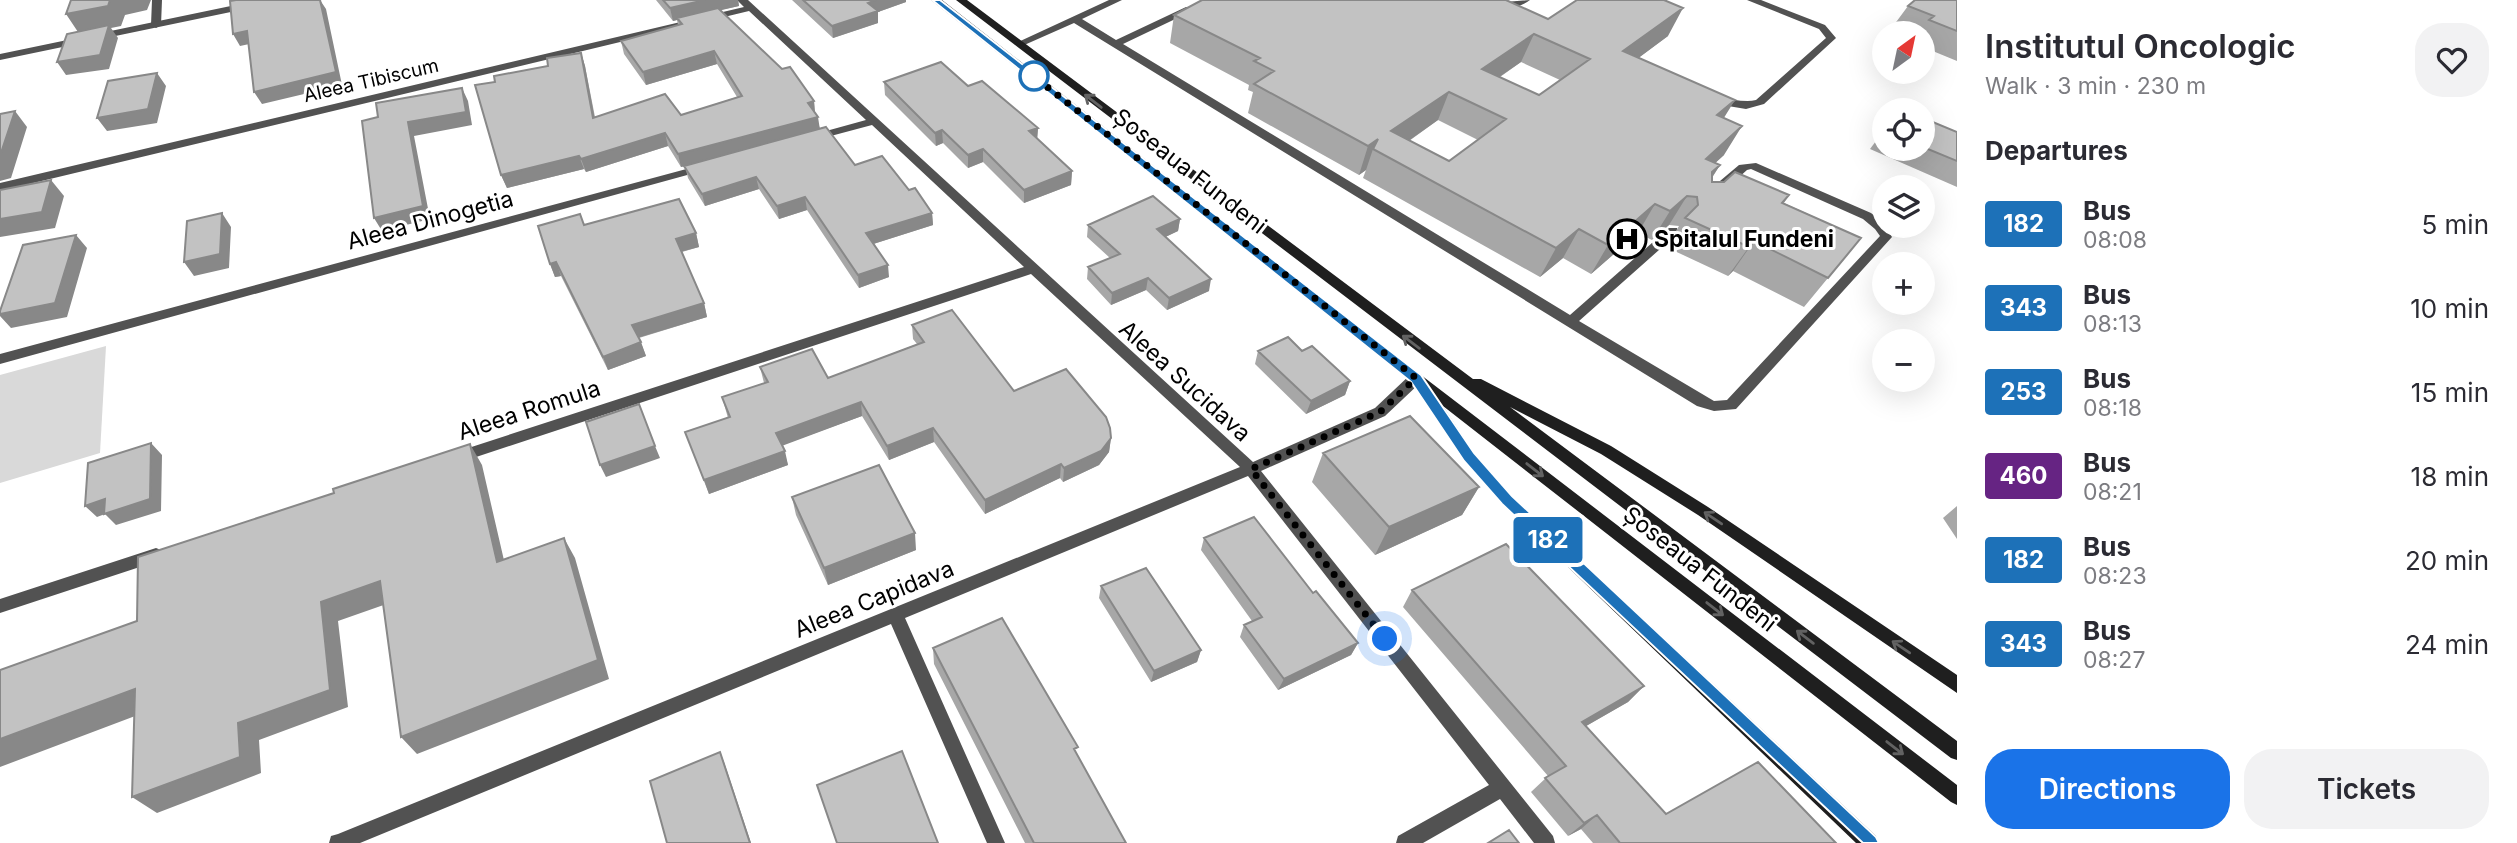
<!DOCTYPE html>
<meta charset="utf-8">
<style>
:root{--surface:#fff;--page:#f2f2f3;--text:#2b2b33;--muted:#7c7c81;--accent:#1a73e8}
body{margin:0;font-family:Inter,sans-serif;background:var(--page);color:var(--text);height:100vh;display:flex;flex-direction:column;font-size:26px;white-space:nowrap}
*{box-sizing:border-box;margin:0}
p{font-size:23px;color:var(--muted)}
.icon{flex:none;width:38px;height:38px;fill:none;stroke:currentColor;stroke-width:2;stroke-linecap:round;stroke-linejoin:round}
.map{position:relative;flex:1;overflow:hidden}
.sheet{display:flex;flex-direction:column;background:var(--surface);width:560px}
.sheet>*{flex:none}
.badge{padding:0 14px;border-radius:5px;font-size:24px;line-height:46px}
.needle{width:46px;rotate:33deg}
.fabs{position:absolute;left:1872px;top:21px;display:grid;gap:14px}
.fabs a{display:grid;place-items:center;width:63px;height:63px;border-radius:50%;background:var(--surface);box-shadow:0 7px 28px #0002;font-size:35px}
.you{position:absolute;width:35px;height:35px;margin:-18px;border:5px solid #fff;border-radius:50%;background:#1a73e8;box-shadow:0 0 0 10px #1a73e833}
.map>.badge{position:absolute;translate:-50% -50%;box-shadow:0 0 0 4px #fff}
h2{padding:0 28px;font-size:26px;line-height:63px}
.round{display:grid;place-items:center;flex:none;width:74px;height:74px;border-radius:28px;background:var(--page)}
.summary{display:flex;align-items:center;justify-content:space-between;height:119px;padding:0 28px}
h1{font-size:33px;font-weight:600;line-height:52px}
.button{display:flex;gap:14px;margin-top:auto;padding:14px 28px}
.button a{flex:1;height:80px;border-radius:28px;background:var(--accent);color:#fff;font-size:28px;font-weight:600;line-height:80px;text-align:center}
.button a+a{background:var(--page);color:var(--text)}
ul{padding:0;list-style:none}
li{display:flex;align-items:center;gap:21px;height:84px;padding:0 28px}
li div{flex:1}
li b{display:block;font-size:26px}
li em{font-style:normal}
li .badge{min-width:77px;font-weight:700;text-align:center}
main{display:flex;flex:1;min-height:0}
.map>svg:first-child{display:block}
.green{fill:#d9d9d9}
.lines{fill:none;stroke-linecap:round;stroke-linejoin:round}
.lane{fill:#525252;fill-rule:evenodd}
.street{fill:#525252;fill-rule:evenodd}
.secondary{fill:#1f1f1f;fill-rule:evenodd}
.wall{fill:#a7a7a7;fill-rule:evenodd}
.shaded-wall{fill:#888}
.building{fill:#c2c2c2;stroke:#888;stroke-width:2;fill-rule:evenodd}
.oneway{stroke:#626262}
.line{fill:#1d71b8;stroke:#fff;stroke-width:2}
.walk{stroke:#000;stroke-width:7;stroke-dasharray:0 12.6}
.stop-dot{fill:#fff;stroke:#1d71b8;stroke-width:3.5}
.labels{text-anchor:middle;stroke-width:6;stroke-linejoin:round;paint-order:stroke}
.far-street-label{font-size:19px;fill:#000;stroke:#fff}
.street-label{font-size:23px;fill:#000;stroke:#fff}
.poi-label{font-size:23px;font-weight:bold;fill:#000;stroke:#fff;text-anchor:start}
</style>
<main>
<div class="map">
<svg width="1957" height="843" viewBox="0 0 1957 843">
<rect width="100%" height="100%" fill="#fff"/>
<path class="green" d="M106,346L100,453L0,483V375Z"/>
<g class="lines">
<path class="lane" d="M152,0H162L161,25L156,28L151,25Z
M1109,0H1122L1082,19L1116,40L1186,7H1192V11L1123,44L1570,315L1669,228H1677V234L1579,321L1714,401L1727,400L1880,236L1875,229L1863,219L1751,169L1747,170L1728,187H1720V181L1739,165L1756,163L1871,213L1883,223L1892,237L1736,409L1714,411L1697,406L1074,23L1022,46L1014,44Z
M1480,0L1505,2L1530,0C1516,11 1495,10 1480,0Z
M1747,0H1761L1825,25L1836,38L1764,104L1746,109L1710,103L1709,101C1720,94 1741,104 1756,100L1826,38L1819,29Z"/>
<path class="street" d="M260,0H279L274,3L0,60V54Z
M737,0H748L1253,462L1375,408L1411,374H1421L1423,378L1421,382L1385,416L1261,471L1553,836L1555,843H1534L1500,799L1423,843H1396L1398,836L1489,785L1248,476L905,618L1005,843H987L891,624L360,843H329L331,836L338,834L1240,467L1031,274L458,463L453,461L451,457L453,453L1024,267L872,125L812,141L808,140V136L866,120L749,11L0,191V183L744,7Z
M705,164L711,167L709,169L0,364V354Z
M156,548L161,550L164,555L161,560L0,613V599Z"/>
<path class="secondary" d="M931,0H942L1383,346L1957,785V805L1951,802L1443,406L1474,453L1512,496L1876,836L1878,843H1856L1502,504L1464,461L1420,395V388Z
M956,0H967L1473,379H1481L1611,446L1708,507L1957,675V693L1698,515L1601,454L1510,407L1957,741V760L1951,758Z"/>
</g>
<path class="wall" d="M656,0H738L739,6L720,10L814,101L815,113L820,129L855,165L909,190L932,213L933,225L873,244L889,277L859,288L807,210L779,219L759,189L705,206L688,178L685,166L681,167L668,146L586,172L584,169L507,188L501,175L495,82L548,66L581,53L585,66L595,117L681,115L737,97L717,64L646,85L624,54L621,41L678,25L677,20L673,21Z
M792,0H906V2L878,12V23L833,38Z
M1957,0V61L1923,47V33H1902L1891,29L1908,6Z
M1174,15L1548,19L1668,36L1638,58L1724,118V155L1715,163L1720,165L1712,178V182L1789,195L1784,203L1861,238L1804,307L1733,271L1728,276L1666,247L1679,226L1669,225L1652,240L1638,233L1591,274L1563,258L1540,277L1363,178L1366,170L1359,175L1248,113L1253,92L1248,90L1249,85L1170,43ZM1521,62L1560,80L1539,95L1500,77ZM1438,120L1478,140L1449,161L1409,141Z
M884,82L968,86L1038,128L1037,139L1072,171L1071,185L1024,203L983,162L968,168L943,143L936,146L885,95Z
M1923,118L1957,132V187L1870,149L1885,129V149H1923Z
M1180,219L1178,231L1165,237L1209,291L1167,310L1146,290L1111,305L1087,279L1088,267L1110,258L1087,237L1088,225Z
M584,225L696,233L699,247L682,252L704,303L707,317L639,338L646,356L608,370L561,276L555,277L550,264Z
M912,325L1014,391L1111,438L1109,452L1099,465L1063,482L1060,478L985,514L934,442L889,460L862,416L782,445L788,465L709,494L685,432L728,418L722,397L764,383L760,367L828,378L917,344L913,339Z
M1258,351L1350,381L1345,395L1306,414L1255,364Z
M1323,453L1479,487L1462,515L1375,555L1312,482Z
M792,497L916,550L828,585L796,515Z
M1957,506V539L1943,518Z
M1204,538L1313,593L1358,643L1351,655L1278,690L1240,637L1244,625L1252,621L1201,550Z
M1101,586L1201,650L1197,662L1151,682L1099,598Z
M1412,590L1644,686L1628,702L1586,726L1666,814L1836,843H1593L1581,829L1568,836L1531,792L1548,776L1403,607Z
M933,648L1126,843H1025L934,664Z"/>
<path class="shaded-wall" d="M110,0H151L147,10L125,15L121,26L111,28L118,38L109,69L66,75L57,62L80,35L66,14Z
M320,0L326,9L342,85L262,104L254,92Z
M705,0H738L739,6L679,20L677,18V20L673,21L670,8Z
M876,0H906V2L878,12V23L833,38L832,26L868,3Z
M1683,8L1668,36L1609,80L1623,51Z
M247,31L254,43L240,46L233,34Z
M1534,34L1521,62L1470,97L1482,69Z
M714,51L717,64L646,85L643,72Z
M581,53L585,66L597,131L593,118Z
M157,73L166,86L157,123L107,131L97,118Z
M462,88L468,101L472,125L414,136L430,219L382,231L374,218L408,122Z
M1449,92L1438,120L1387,156L1391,131Z
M1735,100L1717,129V115Z
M814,101L815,114L808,103Z
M15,111L27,127L11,178L0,181V156Z
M818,117L820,130L681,167L678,154Z
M1742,126L1724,155L1688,188L1706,159Z
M1038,128L1037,141L1029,131Z
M942,130L943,143L936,146L935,133Z
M665,133L668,146L586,172L581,159Z
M1378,139L1373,149L1366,170L1359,175L1368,146Z
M983,149V162L968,168V155Z
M579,156L584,169L507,188L501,175Z
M1720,165L1701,194L1697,198L1712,172Z
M1072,171L1071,185L1024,203V190Z
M756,177L759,189L705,206L702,194Z
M51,180L64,196L55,228L0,237V219Z
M1687,196L1669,225L1652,240L1670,211Z
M805,197L807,210L779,219L777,206Z
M1655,204L1638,233L1591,274L1608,245Z
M222,213L231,227L229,268L194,276L184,262Z
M932,213L933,225L867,246L866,233Z
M1180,219L1178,231L1155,242L1157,229Z
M1579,229L1563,258L1540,277L1556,248Z
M696,233L699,247L680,252L676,239Z
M76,235L87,248L67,317L11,328L0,316V314Z
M1754,241L1733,271L1728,276L1749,247Z
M556,262L561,276L555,277L550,264Z
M888,265L889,277L859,288L858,275Z
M1148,278L1146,290L1111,305L1112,293Z
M1211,279L1209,291L1167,310L1169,298Z
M704,303L707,317L637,338L632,325Z
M641,342L646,356L608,370L603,357Z
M1350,381L1345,395L1306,414L1311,401Z
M861,402L862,416L779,447L776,433Z
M933,428L934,442L889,460L887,446Z
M1111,438L1109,452L1099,465L1063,482L1064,468Z
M151,443L162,455L161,511L116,525L105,514L97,517L85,506Z
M470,444L482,465L509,582L497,562Z
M655,446L660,458L606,477L600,465Z
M785,451L788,465L709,494L704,480Z
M1061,464L1060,478L985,514V500Z
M1479,487L1462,515L1375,555L1389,527Z
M915,533L916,550L828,585L824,568Z
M564,538L575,558L609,679L417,754L401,737Z
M380,581L395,601L338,621L348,707L259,740L261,773L157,813L132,797L238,723L321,602Z
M1358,643L1351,655L1278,690L1284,679Z
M1201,650L1197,662L1151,682L1154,671Z
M1644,686L1628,702L1567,737L1582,722Z
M135,689L159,707L0,767V739Z
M720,752L724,762L751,843H750Z
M1597,815L1581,829L1568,836L1584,823Z"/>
<path class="building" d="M71,0H110L108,6L66,14Z
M236,0H320L336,72L254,92L247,31L233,34L230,1Z
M663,0H705L670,8Z
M803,0H876L868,3L878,11L832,26Z
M1202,0H1506L1548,19L1577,0H1664L1683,8L1623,51L1735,100L1717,115L1742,126L1706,159L1720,165L1712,172V182H1724L1735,172L1789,195L1782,203L1861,238L1828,278L1754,241L1749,247L1685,218L1698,205L1697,197L1687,196L1670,211L1655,204L1608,245L1579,229L1556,248L1373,149L1378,139L1368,146L1254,84L1274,71L1254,61L1260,58L1174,15ZM1534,34L1590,59L1539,95L1482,69ZM1449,92L1506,119L1449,161L1391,131Z
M1915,0H1957V31L1929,20L1934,16L1908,6Z
M718,8L782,69L790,67L814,101L808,103L818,117L678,154L665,133L581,159L579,156L501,175L475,85L495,82L494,76L548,66L547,58L581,53L593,118L665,94L681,115L742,96L714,51L643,72L621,41L682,24L677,18Z
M109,25L100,55L57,62L67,34Z
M941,62L968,86L982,81L1038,128L1029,131L1072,171L1024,190L983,149L968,155L942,130L935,133L884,82Z
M157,73L148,109L97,118L108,81Z
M462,88L466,112L408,122L423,206L374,218L362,121L378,117L376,103Z
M15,111L0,156V114Z
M1923,118L1957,132V161L1923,147Z
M826,127L855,165L882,156L909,190L915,188L932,213L866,233L888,265L858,275L805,197L777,206L756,177L702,194L684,166Z
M51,180L42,212L0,219V190Z
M1153,196L1180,219L1157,229L1211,279L1169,298L1148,278L1112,293L1088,267L1120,254L1088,225Z
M679,199L696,233L676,239L704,303L632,325L641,342L603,357L556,262L550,264L538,226L580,214L584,225Z
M222,213L220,254L184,262L187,221Z
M76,235L55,303L0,314V311L23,245Z
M952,310L1014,391L1066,369L1106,417L1110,428L1111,438L1101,451L1064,468L1061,464L985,500L933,428L887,446L861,402L776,433L785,451L704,480L685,432L730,417L722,397L768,382L760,367L812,349L828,378L924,342L912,325Z
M1288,337L1302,351L1312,346L1350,381L1311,401L1258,351Z
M639,404L655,446L600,465L586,422Z
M1410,416L1479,487L1389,527L1323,453Z
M151,443L150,499L104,514L105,499L85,506L88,463Z
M470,444L497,562L564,538L598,660L401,737L380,581L321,602L330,690L238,723L240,757L132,797L135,689L0,739V670L137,621L138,557L334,493L333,489Z
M879,465L915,533L824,568L792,497Z
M1254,517L1313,593L1316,591L1358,643L1284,679L1244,625L1262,617L1204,538Z
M1506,544L1644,686L1582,722L1666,814L1758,762L1836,843H1620L1597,815L1584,823L1545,778L1566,766L1412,590Z
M1146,568L1201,650L1154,671L1101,586Z
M1002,618L1078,747L1074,749L1126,843H1034L933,648Z
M902,751L938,843H837L817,785Z
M720,752L750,843H667L650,781Z
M1509,830L1519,843H1488Z"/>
<defs><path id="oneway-shaft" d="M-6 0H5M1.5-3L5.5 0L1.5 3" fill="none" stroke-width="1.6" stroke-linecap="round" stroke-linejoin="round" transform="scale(1.75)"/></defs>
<g class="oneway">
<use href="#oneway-shaft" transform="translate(1093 101) rotate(-142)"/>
<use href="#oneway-shaft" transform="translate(1411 342) rotate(-143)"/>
<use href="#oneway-shaft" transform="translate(1535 470) rotate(38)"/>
<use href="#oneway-shaft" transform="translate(1713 518) rotate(-146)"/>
<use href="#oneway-shaft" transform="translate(1715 609) rotate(38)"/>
<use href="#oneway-shaft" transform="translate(1805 637) rotate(-143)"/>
<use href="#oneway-shaft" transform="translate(1901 647) rotate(-146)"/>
<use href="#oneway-shaft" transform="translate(1895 748) rotate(38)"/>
</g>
<path class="line" d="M932,0H940L1421,375L1474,453L1512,496L1876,837L1879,843H1863L1502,504L1464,461L1411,382Z"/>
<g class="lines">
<path class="walk" d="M1034,76L1031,74L1416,378L1380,412L1251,469L1385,639"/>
</g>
<defs>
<g id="hospital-ring" transform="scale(2.0125)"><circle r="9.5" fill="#fff" stroke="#000" stroke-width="1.5"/><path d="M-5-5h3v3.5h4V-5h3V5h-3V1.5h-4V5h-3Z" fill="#000"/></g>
</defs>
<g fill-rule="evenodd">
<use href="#hospital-ring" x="1627" y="239"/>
</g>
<circle class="stop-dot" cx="1034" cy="76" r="14"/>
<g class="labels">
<g class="far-street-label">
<text transform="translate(371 80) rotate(-13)" y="7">Aleea Tibiscum</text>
</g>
<g class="street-label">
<text transform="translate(1190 171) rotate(38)" y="8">Șoseaua Fundeni</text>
<text transform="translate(430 220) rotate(-15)" y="8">Aleea Dinogetia</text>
<text transform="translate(1185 381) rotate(42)" y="8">Aleea Sucidava</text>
<text transform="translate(529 410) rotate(-18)" y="8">Aleea Romula</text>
<text transform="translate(1700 569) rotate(38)" y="8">Șoseaua Fundeni</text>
<text transform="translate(874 599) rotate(-22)" y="8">Aleea Capidava</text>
</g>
<g class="poi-label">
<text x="1654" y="247">Spitalul Fundeni</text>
</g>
</g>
</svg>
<div class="fabs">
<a><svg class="needle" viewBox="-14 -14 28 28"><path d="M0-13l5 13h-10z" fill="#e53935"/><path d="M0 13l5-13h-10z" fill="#7c7c81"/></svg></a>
<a><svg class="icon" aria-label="locate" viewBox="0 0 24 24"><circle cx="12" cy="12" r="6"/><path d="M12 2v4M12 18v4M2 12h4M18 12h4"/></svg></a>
<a><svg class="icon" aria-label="layers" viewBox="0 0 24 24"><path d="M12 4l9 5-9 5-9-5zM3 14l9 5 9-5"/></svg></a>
<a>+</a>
<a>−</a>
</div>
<div class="you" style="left:1385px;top:639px"></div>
<b class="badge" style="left:1548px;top:540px;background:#1d71b8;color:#fff">182</b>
</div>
<section class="sheet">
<div class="summary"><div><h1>Institutul Oncologic</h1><p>Walk · 3 min · 230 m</p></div><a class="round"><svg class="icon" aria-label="heart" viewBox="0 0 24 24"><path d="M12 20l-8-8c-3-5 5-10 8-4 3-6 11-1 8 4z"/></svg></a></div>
<h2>Departures</h2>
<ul>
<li><span class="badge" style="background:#1d71b8;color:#fff">182</span><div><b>Bus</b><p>08:08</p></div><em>5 min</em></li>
<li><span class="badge" style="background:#1d71b8;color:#fff">343</span><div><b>Bus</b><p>08:13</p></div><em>10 min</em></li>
<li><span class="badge" style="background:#1d71b8;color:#fff">253</span><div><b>Bus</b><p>08:18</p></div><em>15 min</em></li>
<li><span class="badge" style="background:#662483;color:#fff">460</span><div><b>Bus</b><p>08:21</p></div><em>18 min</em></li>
<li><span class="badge" style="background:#1d71b8;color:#fff">182</span><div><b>Bus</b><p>08:23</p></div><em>20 min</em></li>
<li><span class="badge" style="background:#1d71b8;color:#fff">343</span><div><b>Bus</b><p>08:27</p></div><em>24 min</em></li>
</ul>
<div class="button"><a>Directions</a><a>Tickets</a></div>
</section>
</main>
